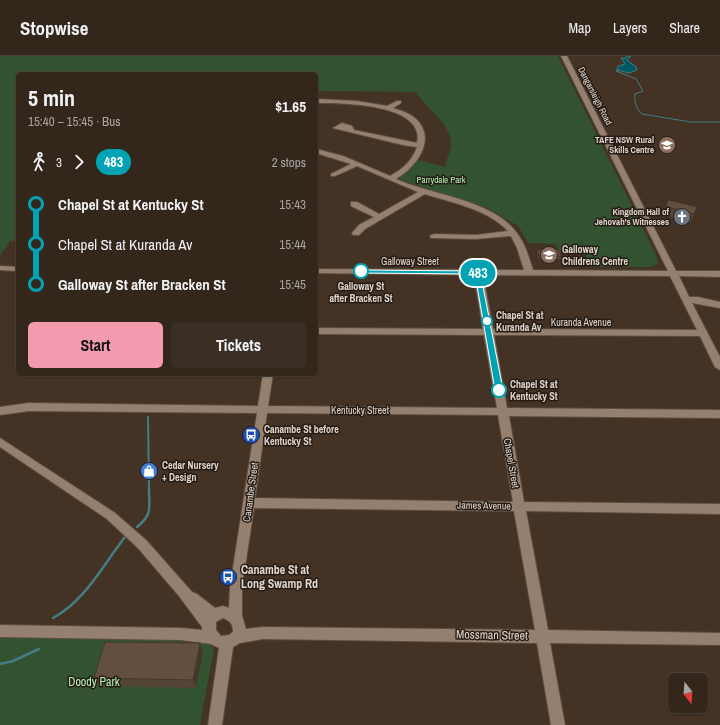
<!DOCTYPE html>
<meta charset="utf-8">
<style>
:root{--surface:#33261b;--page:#3b2e24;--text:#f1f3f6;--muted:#a9a5a3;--line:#4e433a;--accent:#f29aae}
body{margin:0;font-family:"Archivo Narrow",sans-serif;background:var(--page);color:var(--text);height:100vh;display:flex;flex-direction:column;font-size:15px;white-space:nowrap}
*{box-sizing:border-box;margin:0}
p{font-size:13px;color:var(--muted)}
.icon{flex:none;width:22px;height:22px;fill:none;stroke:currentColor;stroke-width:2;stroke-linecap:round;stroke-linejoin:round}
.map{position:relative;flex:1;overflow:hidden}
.details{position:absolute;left:16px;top:16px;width:302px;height:304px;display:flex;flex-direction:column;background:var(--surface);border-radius:6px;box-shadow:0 1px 3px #0004,0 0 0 1px var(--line)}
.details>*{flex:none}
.badge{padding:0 8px;border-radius:13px;font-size:14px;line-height:26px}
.needle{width:26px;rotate:163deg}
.tools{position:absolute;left:668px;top:617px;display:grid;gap:8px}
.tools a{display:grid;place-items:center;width:40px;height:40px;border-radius:6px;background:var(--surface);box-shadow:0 1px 3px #0004,0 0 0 1px var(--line);font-size:20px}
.map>.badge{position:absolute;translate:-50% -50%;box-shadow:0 0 0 2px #fff}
.legs{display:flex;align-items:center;gap:6px;height:44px;padding:0 12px;font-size:13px}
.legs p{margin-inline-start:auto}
.head{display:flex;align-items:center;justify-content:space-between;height:68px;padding:0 12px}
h1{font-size:22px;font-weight:700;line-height:30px}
.primary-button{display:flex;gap:8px;margin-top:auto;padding:8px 12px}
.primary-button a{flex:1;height:46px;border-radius:6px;background:var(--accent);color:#111;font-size:16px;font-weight:700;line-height:46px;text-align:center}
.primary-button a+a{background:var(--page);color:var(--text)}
ul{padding:0 12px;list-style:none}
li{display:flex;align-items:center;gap:14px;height:40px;font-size:15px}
li i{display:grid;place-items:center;width:6px;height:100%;margin:0 5px;background:currentColor}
li i::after{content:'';width:10px;height:10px;margin:-5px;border:3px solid;border-radius:50%;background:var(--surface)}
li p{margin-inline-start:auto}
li:first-child i{background:linear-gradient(#0000 50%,currentColor 0)}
li:last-child i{background:linear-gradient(currentColor 50%,#0000 0)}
header{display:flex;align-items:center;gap:24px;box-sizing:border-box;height:56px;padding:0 20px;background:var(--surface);border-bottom:1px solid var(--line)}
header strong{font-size:19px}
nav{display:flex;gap:22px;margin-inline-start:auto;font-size:14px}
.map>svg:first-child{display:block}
.green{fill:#325230}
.water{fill:#005764;stroke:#447d83}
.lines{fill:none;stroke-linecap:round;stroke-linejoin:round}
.stream-far2{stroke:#447d83;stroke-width:1}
.stream-far1{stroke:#447d83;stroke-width:2}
.stream{stroke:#447d83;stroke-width:2.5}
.minor-casing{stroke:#5d4e42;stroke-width:2}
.minor{fill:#95806f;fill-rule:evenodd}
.wall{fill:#544436}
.shaded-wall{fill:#45372c}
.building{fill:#624f3f;stroke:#45372c}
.line-1{fill:#00a3b4;stroke:#fff}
.stop-1-dot{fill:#fff;stroke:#00a3b4;stroke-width:2}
.labels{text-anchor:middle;stroke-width:3;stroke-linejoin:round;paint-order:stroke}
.far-street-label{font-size:9px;fill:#e1d5cc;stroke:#241c15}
.far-poi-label{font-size:9px;font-weight:bold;fill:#e1d5cc;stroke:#241c15;text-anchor:end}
.far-park-label{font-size:9px;fill:#b6f1b2;stroke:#241c15}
.poi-label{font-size:10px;font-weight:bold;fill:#e1d5cc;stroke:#241c15;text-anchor:start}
.street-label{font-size:10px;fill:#e1d5cc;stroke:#241c15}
.stop-label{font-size:10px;font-weight:bold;fill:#e1d5cc;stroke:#241c15;text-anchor:start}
.near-poi-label{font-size:12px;font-weight:bold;fill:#e1d5cc;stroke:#241c15;text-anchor:start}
.near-street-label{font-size:12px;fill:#e1d5cc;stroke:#241c15}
.near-park-label{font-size:12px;fill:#b6f1b2;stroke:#241c15}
</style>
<header>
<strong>Stopwise</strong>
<nav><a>Map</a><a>Layers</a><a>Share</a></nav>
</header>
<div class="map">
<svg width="720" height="669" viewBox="0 0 720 669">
<rect width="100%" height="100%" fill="#443224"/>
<path class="green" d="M0,0H558L657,201L658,208L650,211H590L585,197H559L556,188L528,187L518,170L485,151L444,139L399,123L400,120L410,114L419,104L445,111C446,104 450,96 451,90C451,65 427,55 416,36L316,35V18H18V185H10L0,200Z
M0,581L209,585L214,593L200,669H0Z"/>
<path class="water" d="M628,0H631L627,4L636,11L637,14L629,17L617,14L618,10L625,8L621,2H625Z"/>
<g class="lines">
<path class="stream-far2" d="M619,14L616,15L636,23L643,35L635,38C634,46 636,52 642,58L691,66H720"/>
<path class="stream-far1" d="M148,361L149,434"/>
<path class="stream" d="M137,471C153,458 149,452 149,433
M53,562C85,545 103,509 125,481
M0,608L13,605L39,593"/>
<g class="minor-casing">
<path id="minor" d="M561,0H567L676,215H720V221L679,220L689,241H698L720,246V252L692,247L720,301V314L715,311L700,280L494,279L507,352L720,354V362L509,360L524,446L720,448V458L526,455L548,574L720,577V589L550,587L565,669H551L537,587L263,583L240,587L233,591L222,669H208L219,592L211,588L181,584L0,581V569L181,572L202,574V571L179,540L138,492L107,463L0,391V382L115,457L146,484L192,536L197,538L215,552L223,550L229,552L230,531L257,357L29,355L0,359V351L29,347L258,350L263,318H273L268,350L497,352L484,279L316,278V272L483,273L474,219L316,217V213L524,214L517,192L511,180L476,183L431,182L430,180L434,178L476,179L508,175C487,153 453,147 425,138L365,173L359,179H353L352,177L359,169L374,161L351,150V146H357L379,158L418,136L357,110L335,120H331V118L351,108L316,97V93L343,100L390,120C403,113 412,105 417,91L403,89L333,72L342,67L352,70L354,74L417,87C426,47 340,47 316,47V43L357,45L387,50L397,45H401V47L393,52C402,55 412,58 418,65C436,86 415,112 396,123C433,140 495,143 519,180C526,190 529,202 533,214L668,215ZM483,219L670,220L697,274L493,273ZM267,357L498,359L513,446L255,442ZM254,452L514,455L535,574L263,571L246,573L242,560V531ZM223,562C230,565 233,567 233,576L229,579L221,580L216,574V566Z
M0,210L18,211V215L0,214Z"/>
</g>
<use href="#minor" class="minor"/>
</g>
<path class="wall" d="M668,144L697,151L691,166L686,165L685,167L677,165L678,163L663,159Z
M537,194L561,200V203L542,204L538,202L537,196Z
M203,596L196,632L99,630L94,622Z"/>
<path class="shaded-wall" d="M200,587L203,596L196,632L193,624Z"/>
<path class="building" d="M668,144L697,151L694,158L689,157L688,159L680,157L681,154L666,151Z
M555,193L559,194L561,200L542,202L539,200L537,194Z
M105,586L200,587L193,624L94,622Z"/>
<path class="line-1" d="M359,214L480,215L503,334L501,336H496L495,334L475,218L361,217H359Z"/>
<defs>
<g id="university-disc" transform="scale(0.9)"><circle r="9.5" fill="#8d6e63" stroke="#241c15"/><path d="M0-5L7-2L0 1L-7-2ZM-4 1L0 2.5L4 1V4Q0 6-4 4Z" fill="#fff"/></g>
<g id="church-disc" transform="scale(0.9)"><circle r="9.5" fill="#6b7280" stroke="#241c15"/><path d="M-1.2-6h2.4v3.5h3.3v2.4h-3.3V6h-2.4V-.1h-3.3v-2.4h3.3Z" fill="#fff"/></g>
<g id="school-disc" transform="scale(0.9)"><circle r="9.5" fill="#8d6e63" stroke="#241c15"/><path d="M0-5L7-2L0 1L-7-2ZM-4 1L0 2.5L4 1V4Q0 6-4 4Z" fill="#fff"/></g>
<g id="bus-disc" transform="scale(0.9)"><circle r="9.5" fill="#1a4fb4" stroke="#241c15"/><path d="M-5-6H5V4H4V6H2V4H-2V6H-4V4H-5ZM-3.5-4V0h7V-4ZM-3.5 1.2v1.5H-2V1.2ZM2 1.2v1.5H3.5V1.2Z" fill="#fff"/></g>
<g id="shop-disc" transform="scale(0.9)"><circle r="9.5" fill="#3f7fe0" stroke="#241c15"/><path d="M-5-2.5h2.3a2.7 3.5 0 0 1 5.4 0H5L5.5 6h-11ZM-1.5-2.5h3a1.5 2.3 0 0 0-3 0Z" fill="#fff"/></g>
</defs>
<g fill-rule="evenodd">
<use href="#university-disc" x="667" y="89"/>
<use href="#church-disc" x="682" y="161"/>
<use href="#school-disc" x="549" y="199"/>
<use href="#bus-disc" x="251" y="379"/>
<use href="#shop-disc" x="149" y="415"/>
<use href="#bus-disc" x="228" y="521"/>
</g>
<g class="stop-1-dot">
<circle cx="361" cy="215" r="7"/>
<circle cx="487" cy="265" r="5"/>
<circle cx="499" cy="334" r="7"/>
</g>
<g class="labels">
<g class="far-street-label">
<text transform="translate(595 40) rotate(63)" y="3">Dangarsleigh Road</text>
</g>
<g class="far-poi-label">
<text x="654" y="87">TAFE NSW Rural<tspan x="654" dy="10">Skills Centre</tspan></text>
<text x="669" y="159">Kingdom Hall of<tspan x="669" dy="10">Jehovah's Witnesses</tspan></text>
</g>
<g class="far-park-label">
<text x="441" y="127">Parrydale Park</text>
</g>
<g class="poi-label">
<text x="562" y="197">Galloway<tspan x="562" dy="12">Childrens Centre</tspan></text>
<text x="264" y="377">Canambe St before<tspan x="264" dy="12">Kentucky St</tspan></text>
<text x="162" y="413">Cedar Nursery<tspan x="162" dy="12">+ Design</tspan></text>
</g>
<g class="street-label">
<text x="410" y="209">Galloway Street</text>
<text x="581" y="270">Kuranda Avenue</text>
<text x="360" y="358">Kentucky Street</text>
<text transform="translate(512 407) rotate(80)" y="4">Chapel Street</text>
<text transform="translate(250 436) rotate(-82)" y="4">Canambe Street</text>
<text transform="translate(484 449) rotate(1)" y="4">James Avenue</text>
</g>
<g class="stop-label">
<text x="361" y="234" text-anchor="middle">Galloway St<tspan x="361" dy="12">after Bracken St</tspan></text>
<text x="496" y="263">Chapel St at<tspan x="496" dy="12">Kuranda Av</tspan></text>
<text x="510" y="332">Chapel St at<tspan x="510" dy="12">Kentucky St</tspan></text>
</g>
<g class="near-poi-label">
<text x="241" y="518">Canambe St at<tspan x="241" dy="14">Long Swamp Rd</tspan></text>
</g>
<g class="near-street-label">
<text transform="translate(492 579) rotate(1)" y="4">Mossman Street</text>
</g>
<g class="near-park-label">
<text x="94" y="630">Doody Park</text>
</g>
</g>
</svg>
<div class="tools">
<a><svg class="needle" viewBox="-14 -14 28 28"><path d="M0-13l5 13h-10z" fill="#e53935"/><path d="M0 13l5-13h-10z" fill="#a9a5a3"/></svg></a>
</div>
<b class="badge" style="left:478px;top:217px;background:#00a3b4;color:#fff">483</b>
<section class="details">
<div class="head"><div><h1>5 min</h1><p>15:40 – 15:45 · Bus</p></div><b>$1.65</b></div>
<div class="legs"><svg class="icon" aria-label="walk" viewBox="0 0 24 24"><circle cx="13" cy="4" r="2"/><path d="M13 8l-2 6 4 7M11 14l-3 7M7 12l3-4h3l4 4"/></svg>3<svg class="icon" aria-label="forward" viewBox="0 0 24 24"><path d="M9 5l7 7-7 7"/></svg><b class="badge" style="background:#00a3b4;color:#fff">483</b><p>2 stops</p></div>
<ul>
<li><i style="color:#00a3b4"></i><b>Chapel St at Kentucky St</b><p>15:43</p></li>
<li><i style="color:#00a3b4"></i><span>Chapel St at Kuranda Av</span><p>15:44</p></li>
<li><i style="color:#00a3b4"></i><b>Galloway St after Bracken St</b><p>15:45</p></li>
</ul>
<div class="primary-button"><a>Start</a><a>Tickets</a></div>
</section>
</div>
